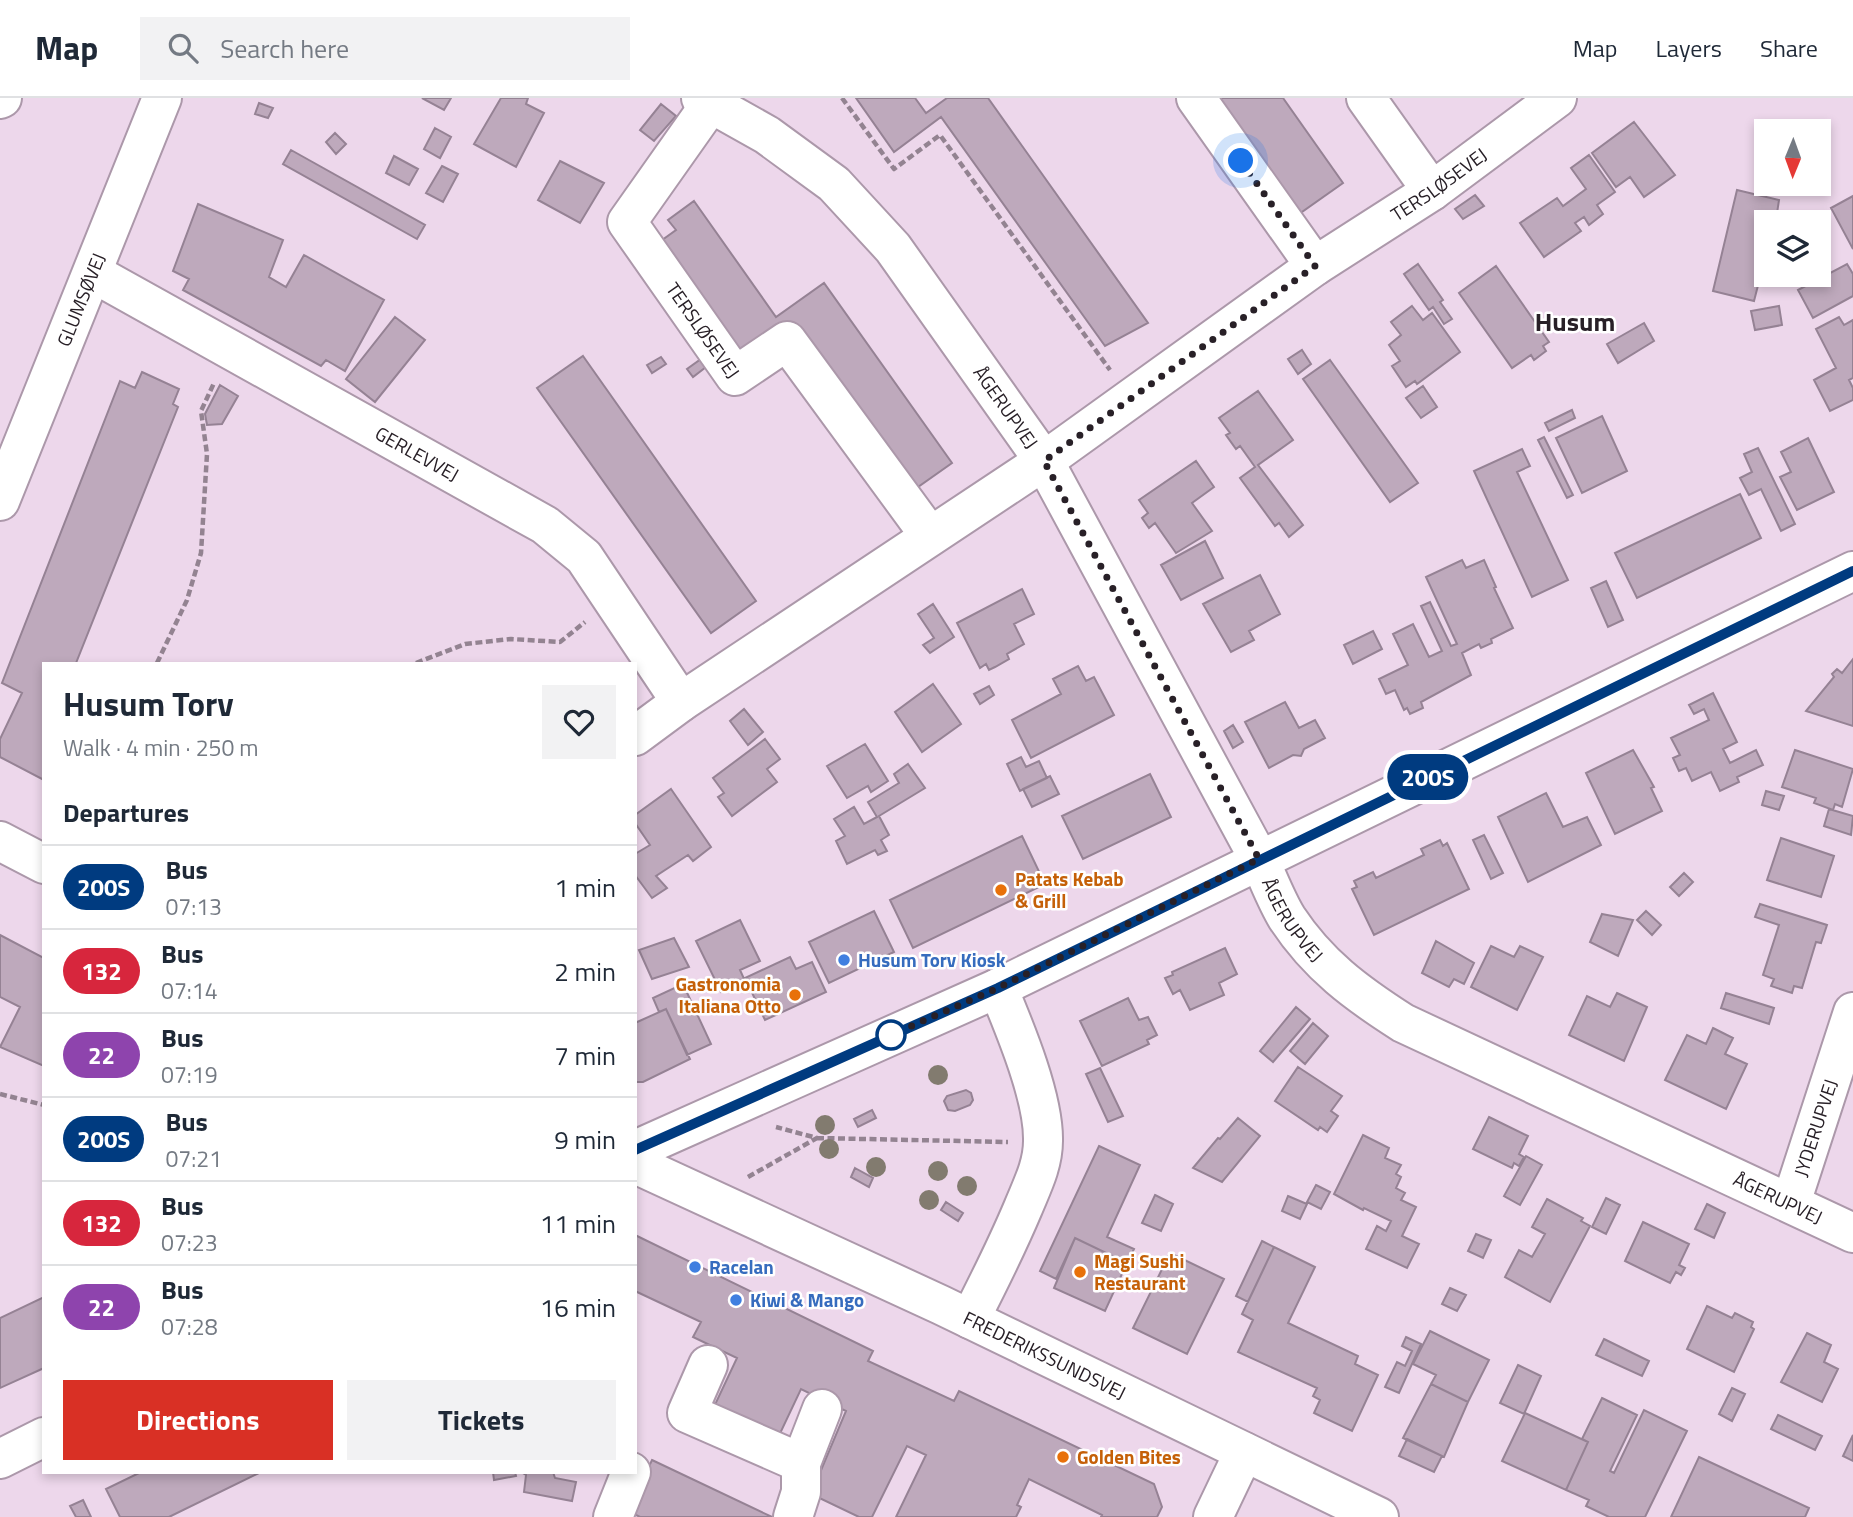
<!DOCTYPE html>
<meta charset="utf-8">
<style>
:root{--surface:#fff;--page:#f2f2f3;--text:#1f2937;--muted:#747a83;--line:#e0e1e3;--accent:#d93025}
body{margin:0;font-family:"Titillium Web",sans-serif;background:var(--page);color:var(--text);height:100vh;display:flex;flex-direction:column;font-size:26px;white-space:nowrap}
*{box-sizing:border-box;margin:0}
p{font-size:23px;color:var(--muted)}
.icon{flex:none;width:38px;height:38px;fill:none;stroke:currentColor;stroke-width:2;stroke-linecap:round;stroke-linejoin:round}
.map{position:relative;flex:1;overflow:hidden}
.sheet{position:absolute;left:42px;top:564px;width:595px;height:812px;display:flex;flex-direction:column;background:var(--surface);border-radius:0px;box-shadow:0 4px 10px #0003}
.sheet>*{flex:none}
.badge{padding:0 14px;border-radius:23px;font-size:24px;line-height:46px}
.needle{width:46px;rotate:181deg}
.controls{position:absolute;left:1754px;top:21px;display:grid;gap:14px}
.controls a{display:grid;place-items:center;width:77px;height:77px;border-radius:0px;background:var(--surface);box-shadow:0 4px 10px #0003;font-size:35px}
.you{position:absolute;width:35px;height:35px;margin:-18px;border:5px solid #fff;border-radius:50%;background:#1a73e8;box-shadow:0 0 0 10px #1a73e833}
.map>.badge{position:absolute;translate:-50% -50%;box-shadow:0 0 0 4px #fff}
h2{padding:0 21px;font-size:26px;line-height:63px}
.round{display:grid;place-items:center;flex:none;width:74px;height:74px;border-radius:0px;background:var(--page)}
.summary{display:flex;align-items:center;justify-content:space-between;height:119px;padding:0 21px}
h1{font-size:33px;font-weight:700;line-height:52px}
.primary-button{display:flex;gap:14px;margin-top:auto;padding:14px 21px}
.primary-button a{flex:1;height:80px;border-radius:0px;background:var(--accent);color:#fff;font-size:28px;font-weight:700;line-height:80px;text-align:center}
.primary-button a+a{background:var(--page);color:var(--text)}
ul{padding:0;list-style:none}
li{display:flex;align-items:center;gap:21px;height:84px;padding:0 21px;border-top:2px solid var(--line)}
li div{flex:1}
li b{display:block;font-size:26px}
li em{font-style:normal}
li .badge{min-width:77px;font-weight:700;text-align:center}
header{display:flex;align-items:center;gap:42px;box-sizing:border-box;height:98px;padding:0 35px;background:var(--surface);border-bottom:2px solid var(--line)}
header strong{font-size:33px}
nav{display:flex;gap:38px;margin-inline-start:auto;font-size:24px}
.search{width:490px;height:63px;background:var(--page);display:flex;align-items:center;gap:18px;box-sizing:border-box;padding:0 24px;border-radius:0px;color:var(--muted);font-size:26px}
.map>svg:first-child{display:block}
.building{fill:#bea9bc;stroke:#958294;stroke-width:2}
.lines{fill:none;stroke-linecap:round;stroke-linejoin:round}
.minor-casing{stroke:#ac98aa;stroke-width:42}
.major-casing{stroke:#ac98aa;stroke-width:42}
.path{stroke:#938391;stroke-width:4.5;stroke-dasharray:7 3.5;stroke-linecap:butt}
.minor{stroke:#fff;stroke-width:38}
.major{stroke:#fff;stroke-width:38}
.tree{fill:#827b6f}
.line-casing{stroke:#fff;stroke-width:16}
.line{stroke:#003b80;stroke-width:10}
.walk{stroke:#282027;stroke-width:7;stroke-dasharray:0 12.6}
.food-dot{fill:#e8710a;stroke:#fff;stroke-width:2.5}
.shop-dot{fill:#3f7fe0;stroke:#fff;stroke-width:2.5}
.stop-dot{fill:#fff;stroke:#003b80;stroke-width:3.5}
.labels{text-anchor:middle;stroke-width:5;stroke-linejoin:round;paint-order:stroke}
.street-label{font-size:19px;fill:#282027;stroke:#fff}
.food-label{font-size:19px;font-weight:bold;fill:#c56008;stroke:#fff;text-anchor:start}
.shop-label{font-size:19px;font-weight:bold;fill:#366cbe;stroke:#fff;text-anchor:start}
.district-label{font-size:26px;font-weight:bold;fill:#282027;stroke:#fff}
</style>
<header>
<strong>Map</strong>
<div class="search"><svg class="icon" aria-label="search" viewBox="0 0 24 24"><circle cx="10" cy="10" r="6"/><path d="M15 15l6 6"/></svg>Search here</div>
<nav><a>Map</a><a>Layers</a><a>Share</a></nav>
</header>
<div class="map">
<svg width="1853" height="1419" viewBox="0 0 1853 1419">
<rect width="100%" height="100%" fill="#edd7eb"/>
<path class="building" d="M422,0H451L444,12Z
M501,0H528L526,6L544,15L516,69L474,46Z
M856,0H915L926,15L947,0H988L1148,225L1105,248L941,19L894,54Z
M1217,0H1283L1343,85L1299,116Z
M259,5L273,10L268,20L255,16Z
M661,6L676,18L654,43L640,32Z
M1634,24L1675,77L1644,99L1630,79L1616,89L1592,55Z
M435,30L451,39L440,60L424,51Z
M335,35L346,46L336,56L326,44Z
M291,52L425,127L417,141L283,66Z
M1589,57L1615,94L1597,107L1603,116L1589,127L1584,119L1575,125L1581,133L1544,159L1520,125L1557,100L1563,108L1586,91L1571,70Z
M394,58L418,71L409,87L386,75Z
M560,63L604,85L580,125L538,102Z
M442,68L458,76L443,104L426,95Z
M1737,92L1779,102L1776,122L1766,124V156L1754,203L1713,193Z
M1475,97L1484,108L1463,121L1455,111Z
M1853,98V151L1831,110Z
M694,103L776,219L824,185L952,365L908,396L792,232L743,266L658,145L676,132L668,122Z
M198,106L283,142L269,179L286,189L304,157L384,202L345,273L326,262L321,268L183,192L189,181L173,173Z
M1418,166L1443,202L1440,204L1452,221L1444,226L1433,209L1429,212L1404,176Z
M1847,166L1853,176V198L1813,220L1798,192Z
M1496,168L1549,244L1543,248L1546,253L1534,262L1531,257L1512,270L1459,195Z
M1412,208L1423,222L1432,215L1460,254L1417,286L1415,283L1406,289L1392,268L1400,263L1389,247L1401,237L1391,224Z
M1779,208L1782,227L1755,232L1751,213Z
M395,219L425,242L375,304L346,281Z
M1839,219L1844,227L1853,222V280L1849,282L1853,290V302L1830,313L1814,282L1836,270L1816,231Z
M1644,225L1654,243L1618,265L1607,246Z
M1302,252L1311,266L1298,276L1288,261Z
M583,258L756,503L711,535L537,290Z
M661,259L666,266L652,275L647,267Z
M701,261L706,269L693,279L687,271Z
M1330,262L1418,385L1390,404L1303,281Z
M142,274L179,291L173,306L178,309L76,565H44V682L0,659V641L22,595L2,585L120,283L135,290Z
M220,287L238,298L222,326L207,327L205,316Z
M1423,288L1437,309L1421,320L1406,300Z
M1258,293L1293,342L1258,367L1303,427L1289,439L1279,425L1275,428L1240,380L1255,369L1240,348L1236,351L1226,337L1230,335L1219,320Z
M1572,312L1575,320L1549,333L1545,325Z
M1602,318L1627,373L1582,395L1556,340Z
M1544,339L1573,397L1567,400L1538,342Z
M1808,340L1834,394L1797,412L1780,379L1791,374L1781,354Z
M1758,350L1795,426L1781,433L1761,391L1749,397L1740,380L1752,374L1744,356Z
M1522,351L1530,368L1517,374L1568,482L1532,499L1474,373Z
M1196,363L1214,389L1192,405L1212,433L1176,455L1155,425L1149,430L1142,420L1148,415L1139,402Z
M1740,396L1761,440L1637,500L1615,455Z
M1205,443L1223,480L1181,502L1161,467Z
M1462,462L1466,470L1484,462L1496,489L1494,490L1513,530L1491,541L1492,545L1481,550L1479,546L1462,555L1471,577L1421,604L1423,610L1410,616L1407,610L1404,612L1395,592L1386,596L1379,581L1408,567L1393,536L1413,526L1429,559L1442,553L1421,508L1430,504L1451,548L1457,546L1426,479Z
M1260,477L1280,516L1249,533L1254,542L1231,554L1203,506Z
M1606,483L1623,522L1608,529L1591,490Z
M1022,491L1034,516L1014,526L1024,546L1007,556L1009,561L995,569L989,572L986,566L980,570L957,525Z
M933,506L954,539L930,555L923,547L934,540L918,516Z
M1373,533L1382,551L1353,566L1344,547Z
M1853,561V628L1806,613L1834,579L1832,576L1837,571L1842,575Z
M1078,568L1086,583L1094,579L1114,617L1031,660L1012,622L1061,596L1053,581Z
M933,586L961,626L922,654L895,614Z
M989,588L994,597L980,606L974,596Z
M1713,595L1737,644L1723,651L1730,665L1756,652L1763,667L1737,679L1739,684L1720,693L1711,674L1692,683L1686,670L1679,673L1673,660L1680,657L1671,640L1709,622L1704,611L1694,616L1689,607Z
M1285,604L1299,630L1315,622L1325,640L1304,651L1301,658L1293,657L1269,670L1245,624Z
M744,611L763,634L748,647L730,623Z
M1233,627L1243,644L1233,650L1224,633Z
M765,641L780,661L767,671L777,684L732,718L718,699L724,695L713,680Z
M865,646L888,683L871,694L868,688L847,700L827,668Z
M1633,652L1654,689L1651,690L1662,713L1615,736L1586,675Z
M1795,652L1853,671L1842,709L1835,706L1833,712L1814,705L1816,700L1782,689Z
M1021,659L1026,669L1039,663L1047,680L1020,693L1007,666Z
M908,666L925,690L879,718L889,737L881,742L887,753L878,757L875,752L847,766L836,743L845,738L834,721L854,709L864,726L877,719L868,704L899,685L894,676Z
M1150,676L1171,719L1083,761L1062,718Z
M1050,678L1059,696L1032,709L1023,691Z
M671,691L711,749L693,763L688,757L656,778L667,790L652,800L635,777V756L650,747L635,725V717Z
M1766,693L1784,698L1779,712L1762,707Z
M1546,695L1563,729L1587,719L1601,747L1528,784L1498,719Z
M1829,711L1853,718L1851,737L1824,728Z
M1484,737L1503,775L1491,781L1473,742Z
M1022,738L1045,786L913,850L890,802Z
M1781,740L1834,758L1821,799L1767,782Z
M1440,742L1443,748L1447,745L1469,791L1374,837L1352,791L1357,789L1354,783L1373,774L1376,780L1424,757L1421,751Z
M1684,775L1693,784L1679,798L1670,789Z
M1760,806L1827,827L1821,845L1816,844L1802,890L1794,888L1792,895L1771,888L1774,881L1763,877L1779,827L1755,819Z
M874,813L894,854L829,885L809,844Z
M1646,813L1661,827L1652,837L1637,822Z
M1602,816L1633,822L1618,858L1590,844Z
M740,822L760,863L740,872L745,883L721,894L696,843Z
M0,837L44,860V968L0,949L20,909L0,899Z
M674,840L689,869L652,881L639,852Z
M1436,843L1474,865L1464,886L1454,881L1449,889L1422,875Z
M1491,848L1514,859L1520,848L1543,859L1517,912L1471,889Z
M1225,850L1237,876L1219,885L1224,897L1190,912L1180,892L1173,896L1165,880L1173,877L1172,874Z
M790,859L796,871L812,864L826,894L765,922L745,880Z
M683,886L711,946L687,957L666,911L659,914L653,900Z
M1617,895L1647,909L1624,963L1569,937L1587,898L1610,909Z
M1726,895L1774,910L1769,926L1721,910Z
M1128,900L1139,922L1148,919L1157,937L1147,942L1149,946L1102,968L1080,923Z
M1296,909L1310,921L1273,964L1260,953Z
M666,911L690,961L643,984H635V925Z
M1313,925L1328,938L1305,966L1290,953Z
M1713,930L1733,940L1725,956L1747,966L1726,1011L1665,982L1687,937L1706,946Z
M1298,969L1342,998L1331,1013L1338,1018L1327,1034L1320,1029L1318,1032L1275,1003Z
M1100,970L1123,1018L1108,1024L1086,976Z
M966,992L971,995L973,1002L970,1007L955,1013L948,1012L944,1003L947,998Z
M872,1012L876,1020L858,1029L854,1021Z
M1489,1019L1528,1038L1519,1056L1524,1059L1519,1068L1514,1065L1512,1070L1473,1051Z
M1238,1020L1260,1038L1222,1084L1193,1070L1218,1040L1220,1041Z
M1363,1037L1389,1050L1385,1060L1401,1067L1396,1076L1401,1079L1396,1090L1405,1095L1401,1102L1416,1109L1402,1138L1419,1146L1407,1170L1366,1151L1377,1128L1386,1133L1391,1123L1364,1110L1363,1112L1334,1096Z
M1099,1048L1140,1067L1107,1139L1134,1151L1127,1165L1075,1140L1056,1181L1040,1173Z
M1526,1058L1542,1067L1520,1107L1504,1098Z
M855,1070L873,1080L869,1089L851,1079Z
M1316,1087L1330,1094L1321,1111L1307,1104Z
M1155,1097L1173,1106L1161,1133L1142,1125Z
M1288,1098L1307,1106L1300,1121L1282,1113Z
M1606,1100L1620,1107L1606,1136L1592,1129Z
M1547,1101L1583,1120L1581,1123L1590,1128L1550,1204L1505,1179L1519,1152L1532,1159L1545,1136L1532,1129Z
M946,1104L963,1115L958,1123L941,1112Z
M1707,1106L1725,1115L1714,1140L1695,1131Z
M1643,1124L1689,1146L1679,1167L1685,1170L1681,1177L1676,1174L1670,1185L1625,1163Z
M1476,1136L1491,1142L1483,1160L1468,1153Z
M635,1137L873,1253L868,1263L954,1303L959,1293L1154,1386L1162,1409L1157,1419H1101L1102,1417L1029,1381L1017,1407L1021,1409L1016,1419H896L926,1357L907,1348L872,1419H859L811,1396L846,1313L801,1291L776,1344L712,1313L737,1260L693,1239L701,1224L635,1193Z
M1075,1140L1127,1165L1105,1213L1054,1190Z
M1262,1143L1274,1149L1248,1204L1236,1198Z
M1274,1149L1315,1169L1288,1225L1358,1258L1355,1266L1378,1277L1352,1333L1314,1315L1320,1302L1313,1298L1317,1290L1238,1254L1253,1222L1242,1216Z
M1170,1155L1224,1181L1187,1256L1133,1230Z
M1450,1190L1466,1197L1457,1213L1442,1206Z
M44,1199V1270L0,1290V1220Z
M1707,1208L1732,1220L1735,1215L1753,1224L1751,1229L1754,1231L1734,1274L1687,1251Z
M1430,1233L1489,1262L1468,1304L1431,1286L1436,1277L1413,1266Z
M1807,1235L1831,1247L1824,1264L1838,1271L1822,1304L1781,1284Z
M1406,1239L1421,1246L1399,1295L1385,1289L1397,1264L1405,1268L1412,1253L1402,1248Z
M1604,1241L1649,1263L1642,1278L1596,1257Z
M1518,1267L1541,1278L1524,1316L1500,1305Z
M1431,1286L1468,1304L1444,1359L1403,1340Z
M1732,1290L1745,1296L1732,1323L1719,1316Z
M1602,1300L1637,1317L1610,1373L1614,1375L1644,1312L1687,1333L1645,1419H1609L1586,1408L1589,1402L1566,1392L1588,1344L1582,1341Z
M1525,1315L1588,1344L1566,1392L1502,1363Z
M1778,1317L1822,1338L1815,1352L1771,1331Z
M1853,1337V1363L1843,1358Z
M1407,1341L1442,1358L1434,1374L1399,1358Z
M1699,1359L1809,1410L1805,1419H1671Z
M652,1362L772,1419H640L628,1413Z
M141,1374H261L169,1419H120L106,1391Z
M493,1374H515L516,1378L494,1382Z
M521,1374H553L555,1380L576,1384L572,1403L524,1394L526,1377Z
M83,1402L91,1419H76L70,1408Z"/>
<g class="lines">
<g class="minor-casing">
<g id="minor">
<path id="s1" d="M701,0L767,37L834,86L893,150L1044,363L1259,761C1268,780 1276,802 1287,820C1318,867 1356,895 1403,925L1853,1135"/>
<path d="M1196,0L1315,168"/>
<path d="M1366,0L1432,93"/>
<path d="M0,1L2,0"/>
<path id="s2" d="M711,5L627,124L735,278L787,243L930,438"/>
<path id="s3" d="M93,175L545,427L584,459L681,604"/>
<path id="s4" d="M0,403L162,0"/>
<path id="s5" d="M635,638L681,604L1044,363L1315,168L1432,93L1557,0"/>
<path d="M635,1052L998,890L1853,473"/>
<path id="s6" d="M1791,1105L1853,914"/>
<path d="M970,1221C989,1184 1007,1148 1023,1110C1032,1088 1043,1067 1043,1043C1044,1000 1015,931 998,890"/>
<path d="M708,1267L687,1315L801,1365"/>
<path d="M0,1361L44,1339"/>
<path d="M613,1419L631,1374"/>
<path d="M793,1419L801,1394V1365L822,1311"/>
<path d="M1213,1419L1244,1354"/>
</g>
</g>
<g class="major-casing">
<g id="major">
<path d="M0,743L44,766"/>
<path id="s7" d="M635,1066L941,1207L1379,1419"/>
</g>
</g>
<path class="path" d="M842,0L894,71L940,37L1110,272
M157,565L187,502L201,455L207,356L201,313L214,285
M416,565L465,546L511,541L560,544L585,524
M0,996L44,1007
M817,1040L1008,1044
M748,1079L817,1040L776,1029"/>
<use href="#minor" class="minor"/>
<use href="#major" class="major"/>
</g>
<g class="tree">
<circle cx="938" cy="977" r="10"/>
<circle cx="825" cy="1027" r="10"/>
<circle cx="829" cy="1051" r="10"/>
<circle cx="876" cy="1069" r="10"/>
<circle cx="938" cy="1073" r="10"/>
<circle cx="967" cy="1088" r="10"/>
<circle cx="929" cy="1102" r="10"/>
</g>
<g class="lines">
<g class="line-casing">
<path id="line" d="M635,1052L998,890L1853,473"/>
</g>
<use href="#line" class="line"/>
<path class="walk" d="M891,937L884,940L998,890L1259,761L1044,363L1315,168L1241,63"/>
</g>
<g class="food-dot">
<circle cx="1001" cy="792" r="7"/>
<circle cx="795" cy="897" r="7"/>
<circle cx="1080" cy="1174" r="7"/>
<circle cx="1063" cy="1359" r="7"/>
</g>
<g class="shop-dot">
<circle cx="844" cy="862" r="7"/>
<circle cx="695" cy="1169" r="7"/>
<circle cx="736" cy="1202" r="7"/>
</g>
<circle class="stop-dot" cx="891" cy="937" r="14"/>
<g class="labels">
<g class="street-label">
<text dy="7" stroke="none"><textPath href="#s5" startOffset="975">TERSLØSEVEJ</textPath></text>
<text dy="7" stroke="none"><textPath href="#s4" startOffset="217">GLUMSØVEJ</textPath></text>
<text dy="7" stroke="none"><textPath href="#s2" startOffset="278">TERSLØSEVEJ</textPath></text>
<text dy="7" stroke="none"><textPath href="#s1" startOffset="441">ÅGERUPVEJ</textPath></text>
<text dy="7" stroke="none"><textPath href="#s3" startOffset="371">GERLEVVEJ</textPath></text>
<text dy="7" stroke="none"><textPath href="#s1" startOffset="1029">ÅGERUPVEJ</textPath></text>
<text dy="7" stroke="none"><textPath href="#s6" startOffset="79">JYDERUPVEJ</textPath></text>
<text dy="7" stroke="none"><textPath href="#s1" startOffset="1596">ÅGERUPVEJ</textPath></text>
<text dy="7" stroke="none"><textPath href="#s7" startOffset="452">FREDERIKSSUNDSVEJ</textPath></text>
</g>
<g class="food-label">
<text x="1015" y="788">Patats Kebab<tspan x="1015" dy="22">&amp; Grill</tspan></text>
<text x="781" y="893" text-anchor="end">Gastronomia<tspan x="781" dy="22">Italiana Otto</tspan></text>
<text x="1094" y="1170">Magi Sushi<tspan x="1094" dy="22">Restaurant</tspan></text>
<text x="1077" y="1366">Golden Bites</text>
</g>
<g class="shop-label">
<text x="858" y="869">Husum Torv Kiosk</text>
<text x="709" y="1176">Racelan</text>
<text x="750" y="1209">Kiwi &amp; Mango</text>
</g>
<g class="district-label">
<text x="1575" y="233">Husum</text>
</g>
</g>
</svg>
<div class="controls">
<a><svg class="needle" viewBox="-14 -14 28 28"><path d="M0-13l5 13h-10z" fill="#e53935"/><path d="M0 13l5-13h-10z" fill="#747a83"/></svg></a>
<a><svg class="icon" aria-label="layers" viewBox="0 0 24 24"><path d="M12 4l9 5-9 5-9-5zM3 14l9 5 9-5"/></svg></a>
</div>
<div class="you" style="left:1241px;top:63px"></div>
<b class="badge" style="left:1428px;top:679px;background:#003b80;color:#fff">200S</b>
<section class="sheet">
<div class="summary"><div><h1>Husum Torv</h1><p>Walk · 4 min · 250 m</p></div><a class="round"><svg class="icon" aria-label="heart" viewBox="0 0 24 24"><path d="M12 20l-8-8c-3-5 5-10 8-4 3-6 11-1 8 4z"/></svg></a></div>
<h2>Departures</h2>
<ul>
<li><span class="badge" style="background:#003b80;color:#fff">200S</span><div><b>Bus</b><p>07:13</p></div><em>1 min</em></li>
<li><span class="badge" style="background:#d7263d;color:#fff">132</span><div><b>Bus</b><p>07:14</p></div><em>2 min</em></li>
<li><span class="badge" style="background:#8e44ad;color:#fff">22</span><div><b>Bus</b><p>07:19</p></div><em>7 min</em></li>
<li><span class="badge" style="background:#003b80;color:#fff">200S</span><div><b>Bus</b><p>07:21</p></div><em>9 min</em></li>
<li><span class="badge" style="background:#d7263d;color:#fff">132</span><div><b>Bus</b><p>07:23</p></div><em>11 min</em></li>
<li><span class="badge" style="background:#8e44ad;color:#fff">22</span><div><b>Bus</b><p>07:28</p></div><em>16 min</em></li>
</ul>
<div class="primary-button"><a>Directions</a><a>Tickets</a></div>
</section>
</div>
